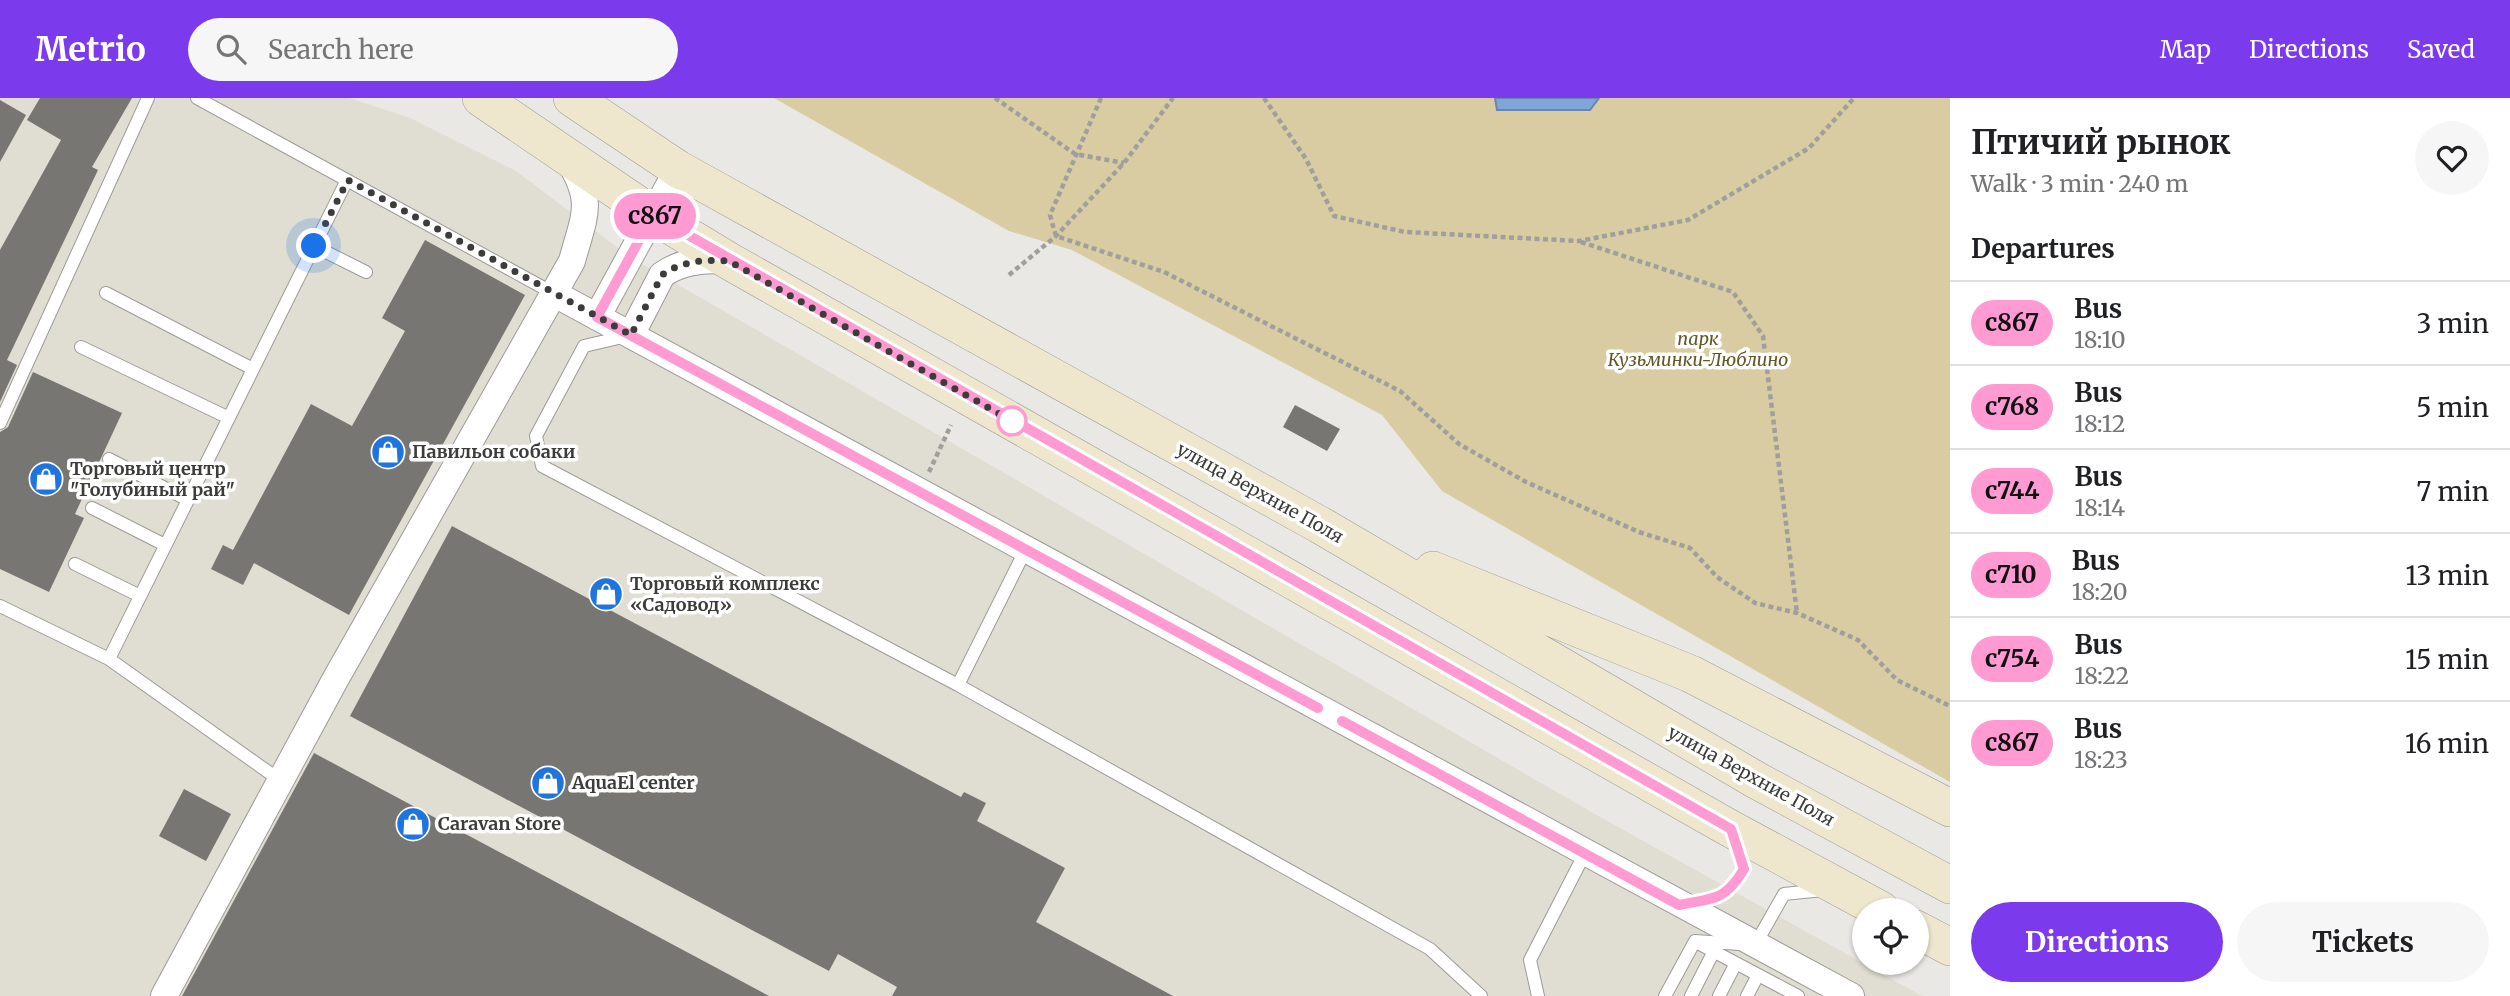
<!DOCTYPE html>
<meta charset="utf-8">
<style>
:root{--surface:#fff;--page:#f6f6f6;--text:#202124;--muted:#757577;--line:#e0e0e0;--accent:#7c3aed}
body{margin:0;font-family:Merriweather,serif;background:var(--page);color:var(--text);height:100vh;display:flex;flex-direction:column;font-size:26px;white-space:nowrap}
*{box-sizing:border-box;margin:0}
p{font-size:23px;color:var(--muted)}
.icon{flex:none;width:38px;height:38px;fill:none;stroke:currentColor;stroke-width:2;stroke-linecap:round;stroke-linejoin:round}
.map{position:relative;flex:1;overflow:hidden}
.drawer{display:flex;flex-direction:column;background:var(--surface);width:560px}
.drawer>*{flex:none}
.badge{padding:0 14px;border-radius:23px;font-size:24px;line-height:46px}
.controls{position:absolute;left:1852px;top:800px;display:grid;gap:14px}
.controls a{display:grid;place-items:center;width:77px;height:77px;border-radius:50%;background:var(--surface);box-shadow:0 2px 5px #0004;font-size:35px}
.you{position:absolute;width:35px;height:35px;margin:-18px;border:5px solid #fff;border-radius:50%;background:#1a73e8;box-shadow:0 0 0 10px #1a73e833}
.map>.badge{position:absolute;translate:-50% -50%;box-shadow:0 0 0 4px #fff}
h2{padding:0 21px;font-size:26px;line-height:63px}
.round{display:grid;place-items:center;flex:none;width:74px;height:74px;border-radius:37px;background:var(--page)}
.head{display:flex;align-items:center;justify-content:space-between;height:119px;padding:0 21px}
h1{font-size:33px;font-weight:700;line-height:52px}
.action{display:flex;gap:14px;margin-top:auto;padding:14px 21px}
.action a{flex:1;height:80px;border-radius:42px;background:var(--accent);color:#fff;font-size:28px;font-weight:700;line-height:80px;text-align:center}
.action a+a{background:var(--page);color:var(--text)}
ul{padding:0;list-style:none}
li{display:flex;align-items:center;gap:21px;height:84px;padding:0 21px;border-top:2px solid var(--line)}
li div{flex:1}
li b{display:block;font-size:26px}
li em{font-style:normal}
li .badge{min-width:77px;font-weight:700;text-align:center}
header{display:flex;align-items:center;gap:42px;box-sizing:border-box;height:98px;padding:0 35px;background:var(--accent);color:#fff}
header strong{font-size:33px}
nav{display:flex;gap:38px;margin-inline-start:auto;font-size:24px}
.search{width:490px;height:63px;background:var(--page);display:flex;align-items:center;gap:18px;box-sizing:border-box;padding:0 24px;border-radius:38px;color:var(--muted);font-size:26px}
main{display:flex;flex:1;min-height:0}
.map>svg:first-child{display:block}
.built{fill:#e0ddd2}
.green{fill:#d9cca2}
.water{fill:#7fa5db;stroke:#6b86ab;stroke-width:2}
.building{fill:#777672}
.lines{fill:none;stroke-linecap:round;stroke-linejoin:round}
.lane-casing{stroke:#9c9b98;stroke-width:14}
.street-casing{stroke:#9c9b98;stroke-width:28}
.secondary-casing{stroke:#9c9b98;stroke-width:38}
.path{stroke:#a09f9c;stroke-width:4.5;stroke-dasharray:5 3.5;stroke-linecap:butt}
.lane{stroke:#fff;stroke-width:12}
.street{stroke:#fff;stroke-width:26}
.secondary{stroke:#eee6cd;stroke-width:37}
.line-casing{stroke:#fff;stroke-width:16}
.line{stroke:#ff9ad2;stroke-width:10}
.walk{stroke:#3c3c3a;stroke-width:7;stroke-dasharray:0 12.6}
.stop-dot{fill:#fff;stroke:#ff9ad2;stroke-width:3.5}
.labels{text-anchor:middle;stroke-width:7;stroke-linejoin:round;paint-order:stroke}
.park-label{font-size:18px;font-style:italic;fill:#655624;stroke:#fff}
.poi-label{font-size:18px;font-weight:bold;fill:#3c3c3a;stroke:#fff;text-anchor:start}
.street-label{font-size:18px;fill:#3c3c3a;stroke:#fff}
</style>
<header>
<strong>Metrio</strong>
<div class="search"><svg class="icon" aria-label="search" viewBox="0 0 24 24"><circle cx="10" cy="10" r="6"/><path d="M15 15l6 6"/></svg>Search here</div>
<nav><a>Map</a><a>Directions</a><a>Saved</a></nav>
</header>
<main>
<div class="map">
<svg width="1950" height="898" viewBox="0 0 1950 898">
<rect width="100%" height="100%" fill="#e9e8e4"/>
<path class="built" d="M0,0H349L410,20L516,73L630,159L1593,715L1922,898H0Z"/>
<path class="green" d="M774,0H1950V684L1442,393L1382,317L1072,152L1009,133Z"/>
<path class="water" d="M1495,0H1599L1590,12H1497Z"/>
<path class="building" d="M40,0H132L92,69L98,72L7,262L17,267L0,304V152L61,42L27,22Z
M0,2L26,17L0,64Z
M425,142L525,197L349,517L254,465L243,487L211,471L223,447L233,452L311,306L352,328L405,233L382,220Z
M33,274L122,315L75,416L84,420L49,494L0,471V334L8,329Z
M1295,307L1340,331L1327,353L1283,329Z
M452,428L961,699L964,694L986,705L977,723L1065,770L1036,824L1173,898H892L897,889L838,856L829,873L350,618Z
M314,655L769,898H182Z
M184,691L231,716L206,763L159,738Z"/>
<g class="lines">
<g class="lane-casing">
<path id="lane" d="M197,0L553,195
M314,148L366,174
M106,195L253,271
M627,238L584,248L536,338L542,368L958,587L1430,851L1481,898
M81,249L229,320
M0,325L148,0
M109,361L188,402
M92,410L165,447
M75,466L140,498
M0,508L109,561L281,683
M109,561L347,82
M958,587L1026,451
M1688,805C1719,800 1728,798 1744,771L1735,741
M1695,843L1755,847L1784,796L1823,792
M1698,845L1798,898
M1538,898L1530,862L1585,755
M1665,898L1695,843
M1691,898L1714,853
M1719,898L1736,865
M1747,898L1758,877"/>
</g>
<g class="street-casing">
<path id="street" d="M553,195L1851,898
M597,219L678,71
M631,237L662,177C681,163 706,161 729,163
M164,898L335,582L572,163C584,118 595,105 569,63"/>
</g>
<g class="secondary-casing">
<path id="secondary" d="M481,0L653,117L729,163L1731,731L1881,812
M572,0L678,71L1320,427L1756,682L1950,787
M1433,472L1691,576L1950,710
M1916,831L1950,849"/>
</g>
<path class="path" d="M995,0L1075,56L1124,65
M1101,0L1050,117L1056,138L1164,174L1400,293L1459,346L1526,384L1639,434L1690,450L1717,479L1755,505L1797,515L1858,542L1897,582L1950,608
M1264,0L1306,61L1334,118L1405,134L1579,143L1688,122L1809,50L1854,0
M1581,144L1733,194L1763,238L1797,515
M1009,177L1056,138L1124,65L1173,0
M929,374L951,327"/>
<use href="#lane" class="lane"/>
<use href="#street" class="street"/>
<use href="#secondary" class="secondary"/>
</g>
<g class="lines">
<g class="line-casing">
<path id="line" d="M1318,610L597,219L653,117L1731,731L1744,771C1725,803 1714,800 1679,807L1342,623"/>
</g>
<use href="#line" class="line"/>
<path class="walk" d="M314,148L348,82L631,237L662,177C681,163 706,161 729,163L1012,323"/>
</g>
<defs>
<g id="shop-disc" transform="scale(1.75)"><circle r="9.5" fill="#2074df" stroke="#fff"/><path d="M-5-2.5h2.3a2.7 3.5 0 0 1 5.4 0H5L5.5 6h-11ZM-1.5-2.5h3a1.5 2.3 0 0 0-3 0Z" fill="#fff"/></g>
</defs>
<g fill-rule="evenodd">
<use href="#shop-disc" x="388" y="354"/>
<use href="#shop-disc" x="46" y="381"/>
<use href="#shop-disc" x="606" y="496"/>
<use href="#shop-disc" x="548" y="685"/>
<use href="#shop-disc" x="413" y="726"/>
</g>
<circle class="stop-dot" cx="1012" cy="323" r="14"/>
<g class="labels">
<g class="park-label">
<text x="1698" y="247">парк<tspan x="1698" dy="21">Кузьминки-Люблино</tspan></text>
</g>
<g class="poi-label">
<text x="412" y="360">Павильон собаки</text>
<text x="70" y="377">Торговый центр<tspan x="70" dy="21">"Голубиный рай"</tspan></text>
<text x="630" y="492">Торговый комплекс<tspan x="630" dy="21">«Садовод»</tspan></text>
<text x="572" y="691">AquaEl center</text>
<text x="438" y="732">Caravan Store</text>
</g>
<g class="street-label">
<text transform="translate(1260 395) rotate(29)" y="6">улица Верхние Поля</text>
<text transform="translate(1751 678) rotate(29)" y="6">улица Верхние Поля</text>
</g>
</g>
</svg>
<div class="controls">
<a><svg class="icon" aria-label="locate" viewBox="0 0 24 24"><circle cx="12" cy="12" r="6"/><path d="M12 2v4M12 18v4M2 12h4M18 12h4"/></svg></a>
</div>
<div class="you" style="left:314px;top:148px"></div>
<b class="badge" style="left:655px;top:118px;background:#ff9ad2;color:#111">с867</b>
</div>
<section class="drawer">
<div class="head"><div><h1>Птичий рынок</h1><p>Walk · 3 min · 240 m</p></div><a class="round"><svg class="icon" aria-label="heart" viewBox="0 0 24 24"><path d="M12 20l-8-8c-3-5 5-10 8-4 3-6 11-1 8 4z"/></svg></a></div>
<h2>Departures</h2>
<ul>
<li><span class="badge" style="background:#ff9ad2;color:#111">с867</span><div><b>Bus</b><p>18:10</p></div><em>3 min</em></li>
<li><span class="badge" style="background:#ff9ad2;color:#111">с768</span><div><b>Bus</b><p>18:12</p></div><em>5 min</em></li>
<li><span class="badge" style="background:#ff9ad2;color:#111">с744</span><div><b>Bus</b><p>18:14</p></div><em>7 min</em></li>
<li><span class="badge" style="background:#ff9ad2;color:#111">с710</span><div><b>Bus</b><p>18:20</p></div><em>13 min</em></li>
<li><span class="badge" style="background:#ff9ad2;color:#111">с754</span><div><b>Bus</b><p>18:22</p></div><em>15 min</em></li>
<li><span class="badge" style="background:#ff9ad2;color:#111">с867</span><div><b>Bus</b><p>18:23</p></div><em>16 min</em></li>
</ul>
<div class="action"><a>Directions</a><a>Tickets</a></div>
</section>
</main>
